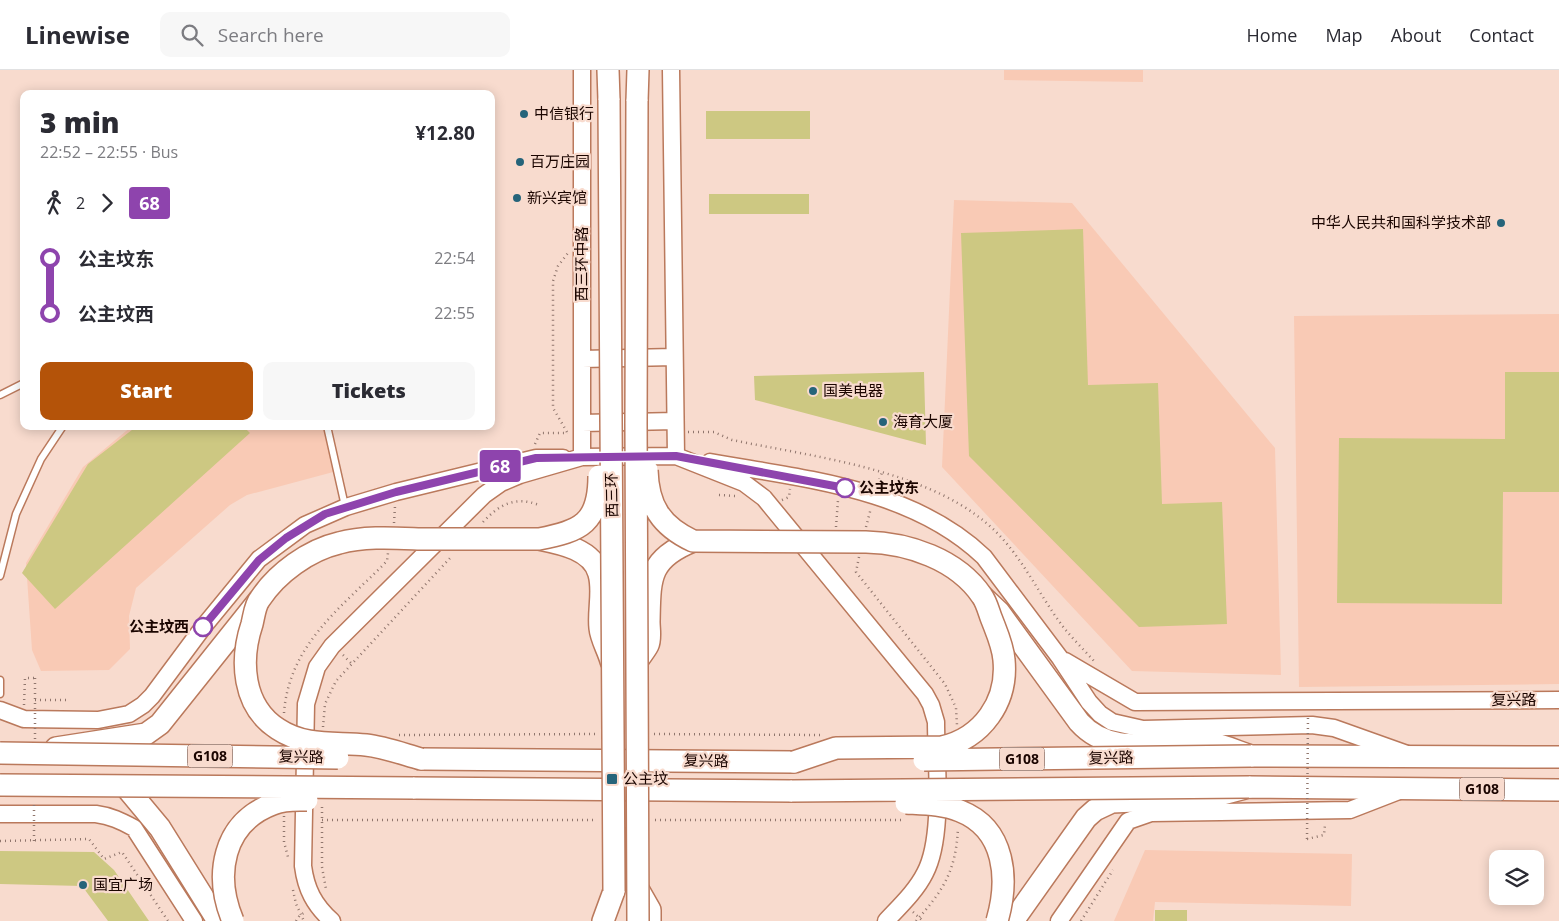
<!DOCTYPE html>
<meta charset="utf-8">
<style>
:root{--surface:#fff;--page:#f7f7f7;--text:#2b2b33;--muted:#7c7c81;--line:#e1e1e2;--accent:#b45309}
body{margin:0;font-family:"Open Sans","Noto Sans SC",sans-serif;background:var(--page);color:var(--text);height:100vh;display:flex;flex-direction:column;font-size:19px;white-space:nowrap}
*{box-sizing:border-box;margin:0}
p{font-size:16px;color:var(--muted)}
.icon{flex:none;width:28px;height:28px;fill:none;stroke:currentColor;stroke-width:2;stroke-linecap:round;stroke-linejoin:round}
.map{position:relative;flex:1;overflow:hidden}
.sheet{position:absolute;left:20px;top:20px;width:475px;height:340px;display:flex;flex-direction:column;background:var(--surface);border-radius:10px;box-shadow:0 2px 12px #0003}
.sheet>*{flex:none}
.badge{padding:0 10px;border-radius:4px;font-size:18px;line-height:32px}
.controls{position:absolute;left:1489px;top:780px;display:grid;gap:10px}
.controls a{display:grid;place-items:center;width:55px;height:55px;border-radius:10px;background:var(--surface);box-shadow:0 2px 12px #0003;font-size:25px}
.map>.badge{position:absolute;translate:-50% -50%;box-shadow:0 0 0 2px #fff}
.legs{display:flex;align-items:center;gap:8px;height:55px;padding:0 20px;font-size:16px}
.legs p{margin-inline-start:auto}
.overview{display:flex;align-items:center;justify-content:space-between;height:85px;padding:0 20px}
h1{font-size:28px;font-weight:800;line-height:38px}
.action{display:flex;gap:10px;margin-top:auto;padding:10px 20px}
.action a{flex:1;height:58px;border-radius:10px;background:var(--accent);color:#fff;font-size:20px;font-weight:800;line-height:58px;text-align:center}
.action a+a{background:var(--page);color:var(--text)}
ul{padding:0 20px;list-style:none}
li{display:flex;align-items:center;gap:18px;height:55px;font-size:19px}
li i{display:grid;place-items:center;width:8px;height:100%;margin:0 6px;background:currentColor}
li i::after{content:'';width:12px;height:12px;margin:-6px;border:4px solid;border-radius:50%;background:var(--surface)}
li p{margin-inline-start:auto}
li:first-child i{background:linear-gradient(#0000 50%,currentColor 0)}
li:last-child i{background:linear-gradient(currentColor 50%,#0000 0)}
header{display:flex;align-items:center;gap:30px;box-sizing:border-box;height:70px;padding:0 25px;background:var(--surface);border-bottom:1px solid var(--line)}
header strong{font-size:24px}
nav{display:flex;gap:28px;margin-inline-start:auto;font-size:18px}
.search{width:350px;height:45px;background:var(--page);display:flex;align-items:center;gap:12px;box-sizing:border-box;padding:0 18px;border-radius:10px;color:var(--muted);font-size:19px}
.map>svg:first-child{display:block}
.built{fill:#f9cab5}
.building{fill:#cdc882}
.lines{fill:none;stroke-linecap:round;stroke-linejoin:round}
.service-casing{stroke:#ba795c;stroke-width:9}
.tertiary-casing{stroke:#ba795c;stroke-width:19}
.trunk-casing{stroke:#ba795c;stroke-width:24}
.path{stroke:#90766d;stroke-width:2.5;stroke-dasharray:1 4;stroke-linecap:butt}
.service{stroke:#fff;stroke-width:6}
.tertiary{stroke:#fff;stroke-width:16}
.trunk{stroke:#fff;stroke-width:21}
.trunk-bridge-casing{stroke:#ba795c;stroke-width:24;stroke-linecap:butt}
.path-bridge{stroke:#90766d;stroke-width:2.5;stroke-dasharray:1 4;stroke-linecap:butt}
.trunk-bridge{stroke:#fff;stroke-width:21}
.line-1-casing{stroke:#fff;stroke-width:11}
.line-1{stroke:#8e44ad;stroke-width:8}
.poi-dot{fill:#26647a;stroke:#f8dbce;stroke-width:2}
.stop-1-dot{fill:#fff;stroke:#8e44ad;stroke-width:2.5}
.labels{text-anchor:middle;stroke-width:4.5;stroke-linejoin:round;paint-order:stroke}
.shield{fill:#f8dbce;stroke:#5d453e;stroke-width:1}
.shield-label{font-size:14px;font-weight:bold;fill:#1b0500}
.poi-label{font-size:15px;fill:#1b0500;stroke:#f8dbce;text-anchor:start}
.street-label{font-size:15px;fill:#1b0500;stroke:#f8dbce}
.stop-label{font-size:15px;font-weight:bold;fill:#1b0500;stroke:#f8dbce;text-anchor:start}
</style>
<header>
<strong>Linewise</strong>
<div class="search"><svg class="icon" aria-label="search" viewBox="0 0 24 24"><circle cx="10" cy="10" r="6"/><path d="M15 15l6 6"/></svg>Search here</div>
<nav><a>Home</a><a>Map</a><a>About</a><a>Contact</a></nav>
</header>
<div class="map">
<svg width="1559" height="851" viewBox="0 0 1559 851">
<rect width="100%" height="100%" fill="#f8dbce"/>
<path class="built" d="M1004,0H1143V12L1004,10Z
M954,130L1072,133L1275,378L1281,605L1132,601L942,397Z
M1559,244V614L1299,617L1294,246Z
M132,356H326L337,401L247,425L230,435L136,518L129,546L130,579L109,600L41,601L32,580L26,493L83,397Z
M1145,780L1352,784L1351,836L1155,832L1153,851H1114Z"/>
<path class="building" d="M706,41H810V69H706Z
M709,124H809V144H709Z
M1083,159L1088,315L1158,313L1162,434L1222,432L1227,554L1139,557L969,386L961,163Z
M924,302L926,375L755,330L754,306Z
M1505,302H1559V422H1503L1502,534L1337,533L1339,368L1505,369Z
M137,356H243L250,363L55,539L22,503L88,394Z
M0,781L94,782L114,800L149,851H108L82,816L0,814Z
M1155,840H1187V851H1155Z"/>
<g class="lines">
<g class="service-casing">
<path id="service" d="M0,325L24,313
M327,356L345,436
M0,506L16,444L41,389L63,356
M0,610V624"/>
</g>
<g class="tertiary-casing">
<path id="tertiary" d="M582,0V387
M671,0L676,386
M582,289L674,287
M582,353L675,351
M710,392C804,409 912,418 984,487L1060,588L1089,632L1100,644L1112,652L1143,659L1312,655L1334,658L1407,684
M1065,591L1135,632L1559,630
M0,640L24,649L98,650L129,644L143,635L152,626L204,556L259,489L305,455L346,437L396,422L536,388H563
M0,744H96C111,746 121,751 134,758L194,851
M332,851C314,835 306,819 303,796L306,634L317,597L332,576L484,425L501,413L520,405L582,387L676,386L744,413L764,428L925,624L931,635L936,652C936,694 944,767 925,803C916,821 900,836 886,851
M1059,851L1128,751L1151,743L1350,740L1399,721"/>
</g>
<g class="trunk-casing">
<path id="trunk" d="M608,0L609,30
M637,31L638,0
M539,469C559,473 593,479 599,504C604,521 598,541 600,558C601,569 608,580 611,591
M983,527L999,542L1079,652C1114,691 1165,667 1210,673C1224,675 1238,682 1251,686L1559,687
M637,592C640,586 645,581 648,575C651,569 649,559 649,552C650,509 648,489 693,471
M56,678L146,664L160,654L259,530
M421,689L794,692
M125,716L160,758L218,851
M413,718L792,721
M638,819L650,840V851
M603,851L614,821
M1013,851L1086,748L1095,740L1112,732L1207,728L1249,717L1559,720"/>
</g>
<path class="path" d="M567,362L553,338V211L558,196L568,183
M688,362H714L732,370C815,387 939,401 999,465C1025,492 1041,528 1064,558C1073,569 1084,580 1094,591
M535,374L540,363H568
M878,414L882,402
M719,425L736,426
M782,430L789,427L790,419
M483,452C500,434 515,426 539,435
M394,453L395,436
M836,457L838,430
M866,457L871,438
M859,487L856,502L945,614L956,638L957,655
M343,585L352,594
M35,630H69
M24,635L25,608H35
M284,643C289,574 342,537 387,491L388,483
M323,657L325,634L336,611L452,486
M654,664L821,665
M399,665L596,664
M322,737V797L326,819
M284,746V772L288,787
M322,750H597
M655,750H904
M1307,769L1324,765L1325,755
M0,771L89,769L104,789L122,782L168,851
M293,820L296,834L304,851
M913,842L923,851
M296,851L300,845L306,842
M916,851C944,820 956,800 958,758
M1081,851L1113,800"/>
<use href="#service" class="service"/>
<use href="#tertiary" class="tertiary"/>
<use href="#trunk" class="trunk"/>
<g class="trunk-bridge-casing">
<path id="trunk-bridge" d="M609,30L614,821
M637,31L636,354L638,851
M647,400C648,436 661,456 693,471L866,472C908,473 957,489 982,526C987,533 989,543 992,550C997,563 1003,576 1004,590C1008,632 982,668 942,677L836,678L794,692
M0,683L338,688
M421,689C403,684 384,677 366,675C335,672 305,677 278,659C242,636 240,590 252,554C254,546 255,535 260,529C277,503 309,480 339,473C365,466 394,468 421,469C460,469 500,469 539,469C581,461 599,453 599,406
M924,690L1251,686
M0,715L413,718
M792,721L1249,717
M906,733C924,734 943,734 960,741C1006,759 1009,810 997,851
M233,851C214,806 222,753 273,734C284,729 296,730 307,730"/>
</g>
<path class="path-bridge" d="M35,669V608
M1307,769L1308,644
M34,771V732"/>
<use href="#trunk-bridge" class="trunk-bridge"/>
</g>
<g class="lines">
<g class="line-1-casing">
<path id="line-1" d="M203,557L259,490L286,468L325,444L396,422L536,388L676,386L845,418"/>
</g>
<use href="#line-1" class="line-1"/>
</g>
<g class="poi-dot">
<circle cx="524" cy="44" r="5"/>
<circle cx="520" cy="92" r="5"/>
<circle cx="517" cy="128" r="5"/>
<circle cx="1501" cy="153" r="5"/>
<circle cx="813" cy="321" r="5"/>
<circle cx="883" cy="352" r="5"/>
<rect x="606" y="703" width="12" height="12" rx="2.5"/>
<circle cx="83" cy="815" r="5"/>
</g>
<g class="stop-1-dot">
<circle cx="845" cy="418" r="9"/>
<circle cx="203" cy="557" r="9"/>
</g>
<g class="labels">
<g class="shield">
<rect x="187.5" y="674.5" width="45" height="23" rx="4"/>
<rect x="999.5" y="677.5" width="45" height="23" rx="4"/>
<rect x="1459.5" y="707.5" width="45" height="23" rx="4"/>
</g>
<g class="shield-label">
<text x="210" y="691">G108</text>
<text x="1022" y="694">G108</text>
<text x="1482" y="724">G108</text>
</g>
<g class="poi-label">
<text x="534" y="49">中信银行</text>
<text x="530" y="97">百万庄园</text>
<text x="527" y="133">新兴宾馆</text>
<text x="1491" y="158" text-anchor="end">中华人民共和国科学技术部</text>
<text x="823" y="326">国美电器</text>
<text x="893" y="357">海育大厦</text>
<text x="623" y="714">公主坟</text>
<text x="93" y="820">国宜广场</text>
</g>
<g class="street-label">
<text transform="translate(582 194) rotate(-90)" y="5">西三环中路</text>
<text transform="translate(612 425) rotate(-91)" y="5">西三环</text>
<text x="1514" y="635">复兴路</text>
<text transform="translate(301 687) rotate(1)" y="5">复兴路</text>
<text transform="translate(1111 688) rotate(-1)" y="5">复兴路</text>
<text transform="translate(706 691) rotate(1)" y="5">复兴路</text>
</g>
<g class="stop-label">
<text x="859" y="423">公主坟东</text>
<text x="189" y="562" text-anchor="end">公主坟西</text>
</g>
</g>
</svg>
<div class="controls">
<a><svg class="icon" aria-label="layers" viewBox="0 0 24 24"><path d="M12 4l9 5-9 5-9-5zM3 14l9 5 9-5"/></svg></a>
</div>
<b class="badge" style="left:500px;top:396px;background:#8e44ad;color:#fff">68</b>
<section class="sheet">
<div class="overview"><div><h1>3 min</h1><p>22:52 – 22:55 · Bus</p></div><b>¥12.80</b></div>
<div class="legs"><svg class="icon" aria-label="walk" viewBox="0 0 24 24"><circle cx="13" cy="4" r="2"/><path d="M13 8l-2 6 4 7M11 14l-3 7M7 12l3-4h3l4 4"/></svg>2<svg class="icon" aria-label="forward" viewBox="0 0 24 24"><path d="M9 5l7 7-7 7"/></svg><b class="badge" style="background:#8e44ad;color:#fff">68</b></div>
<ul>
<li><i style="color:#8e44ad"></i><b>公主坟东</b><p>22:54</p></li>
<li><i style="color:#8e44ad"></i><b>公主坟西</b><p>22:55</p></li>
</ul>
<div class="action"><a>Start</a><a>Tickets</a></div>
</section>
</div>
